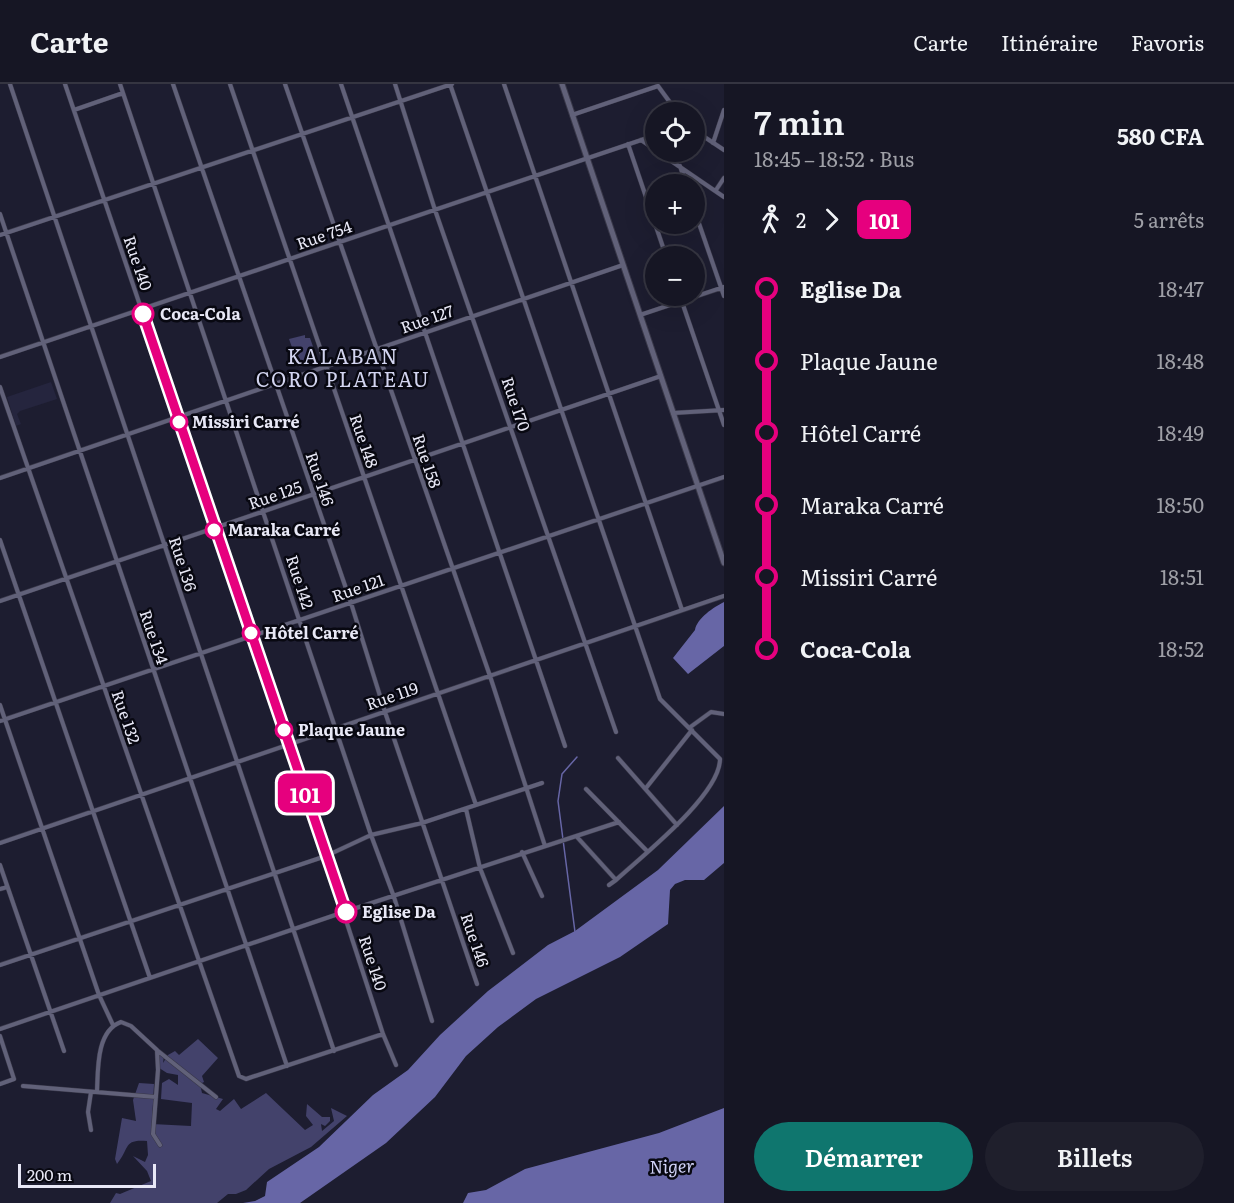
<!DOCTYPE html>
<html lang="fr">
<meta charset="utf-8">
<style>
:root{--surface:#161624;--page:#1f1f2c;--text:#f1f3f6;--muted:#9e9fa6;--line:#353541;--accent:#0f766e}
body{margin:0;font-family:Literata,serif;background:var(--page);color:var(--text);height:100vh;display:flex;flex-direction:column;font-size:22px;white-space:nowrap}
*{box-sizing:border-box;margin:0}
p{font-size:20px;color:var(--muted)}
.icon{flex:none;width:33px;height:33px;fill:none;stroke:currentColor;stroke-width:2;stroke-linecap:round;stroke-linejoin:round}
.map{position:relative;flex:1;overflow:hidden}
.panel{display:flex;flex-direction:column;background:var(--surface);width:510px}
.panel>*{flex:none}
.badge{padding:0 12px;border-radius:9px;font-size:21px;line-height:39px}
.fabs{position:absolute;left:645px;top:18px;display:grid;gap:12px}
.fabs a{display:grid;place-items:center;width:60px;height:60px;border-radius:50%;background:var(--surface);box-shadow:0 6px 24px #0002,0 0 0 2px var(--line);font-size:30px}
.scale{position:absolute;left:18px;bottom:15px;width:138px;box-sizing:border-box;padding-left:6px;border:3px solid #e8e8f6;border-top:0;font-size:16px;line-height:21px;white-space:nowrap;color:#e8e8f6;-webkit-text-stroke:4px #080811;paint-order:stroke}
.map>.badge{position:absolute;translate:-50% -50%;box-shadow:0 0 0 3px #fff}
.legs{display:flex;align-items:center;gap:9px;height:66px;padding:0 30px;font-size:20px}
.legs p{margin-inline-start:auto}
.overview{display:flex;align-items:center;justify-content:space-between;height:102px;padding:0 30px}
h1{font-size:33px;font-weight:600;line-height:45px}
.primary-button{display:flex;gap:12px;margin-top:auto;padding:12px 30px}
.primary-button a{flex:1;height:69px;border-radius:36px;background:var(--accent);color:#fff;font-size:24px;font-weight:600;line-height:69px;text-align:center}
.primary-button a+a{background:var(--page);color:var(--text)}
ul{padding:0 30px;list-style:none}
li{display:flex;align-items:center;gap:21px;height:72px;font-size:22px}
li i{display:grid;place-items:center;width:9px;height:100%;margin:0 8px;background:currentColor}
li i::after{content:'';width:15px;height:15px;margin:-8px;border:4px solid;border-radius:50%;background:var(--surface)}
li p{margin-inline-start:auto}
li:first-child i{background:linear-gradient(#0000 50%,currentColor 0)}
li:last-child i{background:linear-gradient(currentColor 50%,#0000 0)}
header{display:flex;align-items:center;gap:36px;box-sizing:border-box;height:84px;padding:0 30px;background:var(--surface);border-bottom:2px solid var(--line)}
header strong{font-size:28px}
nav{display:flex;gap:33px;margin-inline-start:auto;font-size:21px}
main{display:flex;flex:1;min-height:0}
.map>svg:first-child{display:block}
.built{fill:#25253e}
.green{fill:#43426b}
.water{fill:#6766a6}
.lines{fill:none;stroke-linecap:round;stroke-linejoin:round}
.stream{stroke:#6766a6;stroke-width:1.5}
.street-casing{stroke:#393849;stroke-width:5}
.secondary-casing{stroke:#393849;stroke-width:7}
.street{stroke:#616179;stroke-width:4}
.secondary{stroke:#616179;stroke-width:5}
.line-1-casing{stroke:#fff;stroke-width:14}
.line-1{stroke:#e6007e;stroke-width:9}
.stop-1-dot{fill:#fff;stroke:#e6007e;stroke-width:3}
.labels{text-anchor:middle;stroke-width:5;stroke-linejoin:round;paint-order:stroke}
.street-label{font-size:16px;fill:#e8e8f6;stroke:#080811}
.stop-label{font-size:16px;font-weight:bold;fill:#e8e8f6;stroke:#080811;text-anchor:start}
.water-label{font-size:18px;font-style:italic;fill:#cfd0f5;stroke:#080811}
.quarter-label{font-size:20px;letter-spacing:1.5px;fill:#d2d4ef;stroke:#080811}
</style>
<header>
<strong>Carte</strong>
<nav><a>Carte</a><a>Itinéraire</a><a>Favoris</a></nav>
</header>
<main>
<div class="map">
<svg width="724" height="1119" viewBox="0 0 724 1119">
<rect width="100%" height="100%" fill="#1d1d30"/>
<path class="built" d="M51,298L57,315L20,327L17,330L21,340L16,342L7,313Z"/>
<path class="green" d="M305,251V254H310L317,274L315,278L299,283L289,255Z
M198,955L218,974L202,992L204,998L200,1000L202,1009L223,1015L216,1025L220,1027L234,1015L241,1025L266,1009L305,1046L313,1041L306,1032L307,1020L322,1033H330V1037L325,1042L321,1040L322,1047L334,1037L331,1024L347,1032L311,1063L269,1085L246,1106L236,1110H228L217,1119H110L116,1109L120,1110L151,1097L147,1087L133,1072L145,1078L148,1071L147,1057C123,1055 130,1064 117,1080L115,1075L122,1034L136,1037L133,1016L139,999L154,1000L152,1040L191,1042L192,1019L161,1015L162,999L169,995L178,1001V991L167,989L156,982L158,965L164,972L163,979L168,971L175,967L179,971Z"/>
<path class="water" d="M724,518V562L688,590L673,574L695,546C697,534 714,523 724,518Z
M724,722V779L704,796H685L675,800L670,806L668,840L620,873L536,915L498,943L466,972L435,1013L386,1059L300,1119H243L255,1117L265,1112L267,1098L319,1063L373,1011L408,986L440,951L488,907L548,861L575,847L658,786Z
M724,1024V1119H463L468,1109L486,1106L525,1085L659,1049Z"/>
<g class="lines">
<path class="stream" d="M575,848L558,717L562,690L577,673"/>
<g class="street-casing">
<path id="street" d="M10,0L334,967
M65,0L289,661L383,950L396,981
M120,0L371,751L394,813L432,937
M173,0L351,519L385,628L477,900
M230,0L476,721
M285,0L490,592L545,762
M341,0L565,662
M395,0L435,126L616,648
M450,0L660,615L720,675C720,711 642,772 616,796L577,753
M504,0L682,526
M658,2L677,28
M74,26L123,9
M572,31L658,2
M694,46L724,66
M641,56L656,66
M713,59L724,26
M628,60L666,172
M658,68L724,113
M680,82L686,100
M716,106L724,94
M694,125L724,212
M0,130L287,982
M0,151L452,0
M680,212L724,341
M640,231L724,203
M0,273L656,51
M0,303L239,992L246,995L383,950
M673,329L724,326
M0,394L623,181
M0,456L150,894
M0,517L661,292
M0,621L99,911L113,941
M0,637L724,393
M689,644L711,628L724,630
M618,674L677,741
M646,704L692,646
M586,705L647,767
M466,725L480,784L513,869
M0,759L724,512
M522,768L542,812
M0,781L64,967
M609,801L616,796
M0,805L7,803
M0,881L326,772L371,751L422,739L542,699
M0,945L344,828L619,738
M0,952L14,995L0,1000
M158,967L216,1013
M23,1002L156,1013
M97,1008C98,986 96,947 121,938L131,942L157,966L158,986L153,1050L160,1061
M91,1046L88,1028L91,1008"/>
</g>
<g class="secondary-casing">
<path id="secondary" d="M562,0L724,479"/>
</g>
<use href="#street" class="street"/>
<use href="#secondary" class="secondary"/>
</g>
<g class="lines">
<g class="line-1-casing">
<path id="line-1" d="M143,230L346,828"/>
</g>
<use href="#line-1" class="line-1"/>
</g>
<g class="stop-1-dot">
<circle cx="143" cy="230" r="10"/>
<circle cx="179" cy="338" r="8"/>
<circle cx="214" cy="446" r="8"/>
<circle cx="251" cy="549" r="8"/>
<circle cx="284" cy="646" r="8"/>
<circle cx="346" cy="828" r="10"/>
</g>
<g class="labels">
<g class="street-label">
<text transform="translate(324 151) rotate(-19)" y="6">Rue 754</text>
<text transform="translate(138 179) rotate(71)" y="6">Rue 140</text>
<text transform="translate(427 235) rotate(-19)" y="6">Rue 127</text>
<text transform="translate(516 320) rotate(71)" y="6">Rue 170</text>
<text transform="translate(364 357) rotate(71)" y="6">Rue 148</text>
<text transform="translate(427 377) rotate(71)" y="6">Rue 158</text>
<text transform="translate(320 395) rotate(71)" y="6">Rue 146</text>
<text transform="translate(275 411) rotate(-19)" y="6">Rue 125</text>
<text transform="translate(183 480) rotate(72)" y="6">Rue 136</text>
<text transform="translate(300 498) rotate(72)" y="6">Rue 142</text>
<text transform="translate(358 504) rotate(-19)" y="6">Rue 121</text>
<text transform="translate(154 553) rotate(71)" y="6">Rue 134</text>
<text transform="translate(392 612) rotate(-19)" y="6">Rue 119</text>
<text transform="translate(126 633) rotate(71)" y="6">Rue 132</text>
<text transform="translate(475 856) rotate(71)" y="6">Rue 146</text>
<text transform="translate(373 879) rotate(72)" y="6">Rue 140</text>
</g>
<g class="stop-label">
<text x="160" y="236">Coca-Cola</text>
<text x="192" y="344">Missiri Carré</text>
<text x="228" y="452">Maraka Carré</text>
<text x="264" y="555">Hôtel Carré</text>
<text x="298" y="652">Plaque Jaune</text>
<text x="362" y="834">Eglise Da</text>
</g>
<g class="water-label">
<text transform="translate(672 1083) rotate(-2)" y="6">Niger</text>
</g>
<g class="quarter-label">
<text x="343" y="280">KALABAN<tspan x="343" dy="23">CORO PLATEAU</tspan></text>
</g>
</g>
</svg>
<div class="fabs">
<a><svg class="icon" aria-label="locate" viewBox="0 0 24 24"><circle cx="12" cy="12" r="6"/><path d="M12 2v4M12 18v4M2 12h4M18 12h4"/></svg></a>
<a>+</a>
<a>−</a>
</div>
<div class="scale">200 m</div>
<b class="badge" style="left:305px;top:709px;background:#e6007e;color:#fff">101</b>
</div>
<section class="panel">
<div class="overview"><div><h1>7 min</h1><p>18:45 – 18:52 · Bus</p></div><b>580 CFA</b></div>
<div class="legs"><svg class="icon" aria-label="walk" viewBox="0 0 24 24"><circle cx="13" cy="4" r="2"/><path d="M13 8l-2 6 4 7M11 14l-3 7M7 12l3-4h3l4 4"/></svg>2<svg class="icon" aria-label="forward" viewBox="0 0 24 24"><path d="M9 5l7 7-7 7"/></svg><b class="badge" style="background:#e6007e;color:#fff">101</b><p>5 arrêts</p></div>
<ul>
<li><i style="color:#e6007e"></i><b>Eglise Da</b><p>18:47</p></li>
<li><i style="color:#e6007e"></i><span>Plaque Jaune</span><p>18:48</p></li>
<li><i style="color:#e6007e"></i><span>Hôtel Carré</span><p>18:49</p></li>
<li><i style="color:#e6007e"></i><span>Maraka Carré</span><p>18:50</p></li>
<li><i style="color:#e6007e"></i><span>Missiri Carré</span><p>18:51</p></li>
<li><i style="color:#e6007e"></i><b>Coca-Cola</b><p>18:52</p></li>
</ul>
<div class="primary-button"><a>Démarrer</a><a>Billets</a></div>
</section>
</main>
